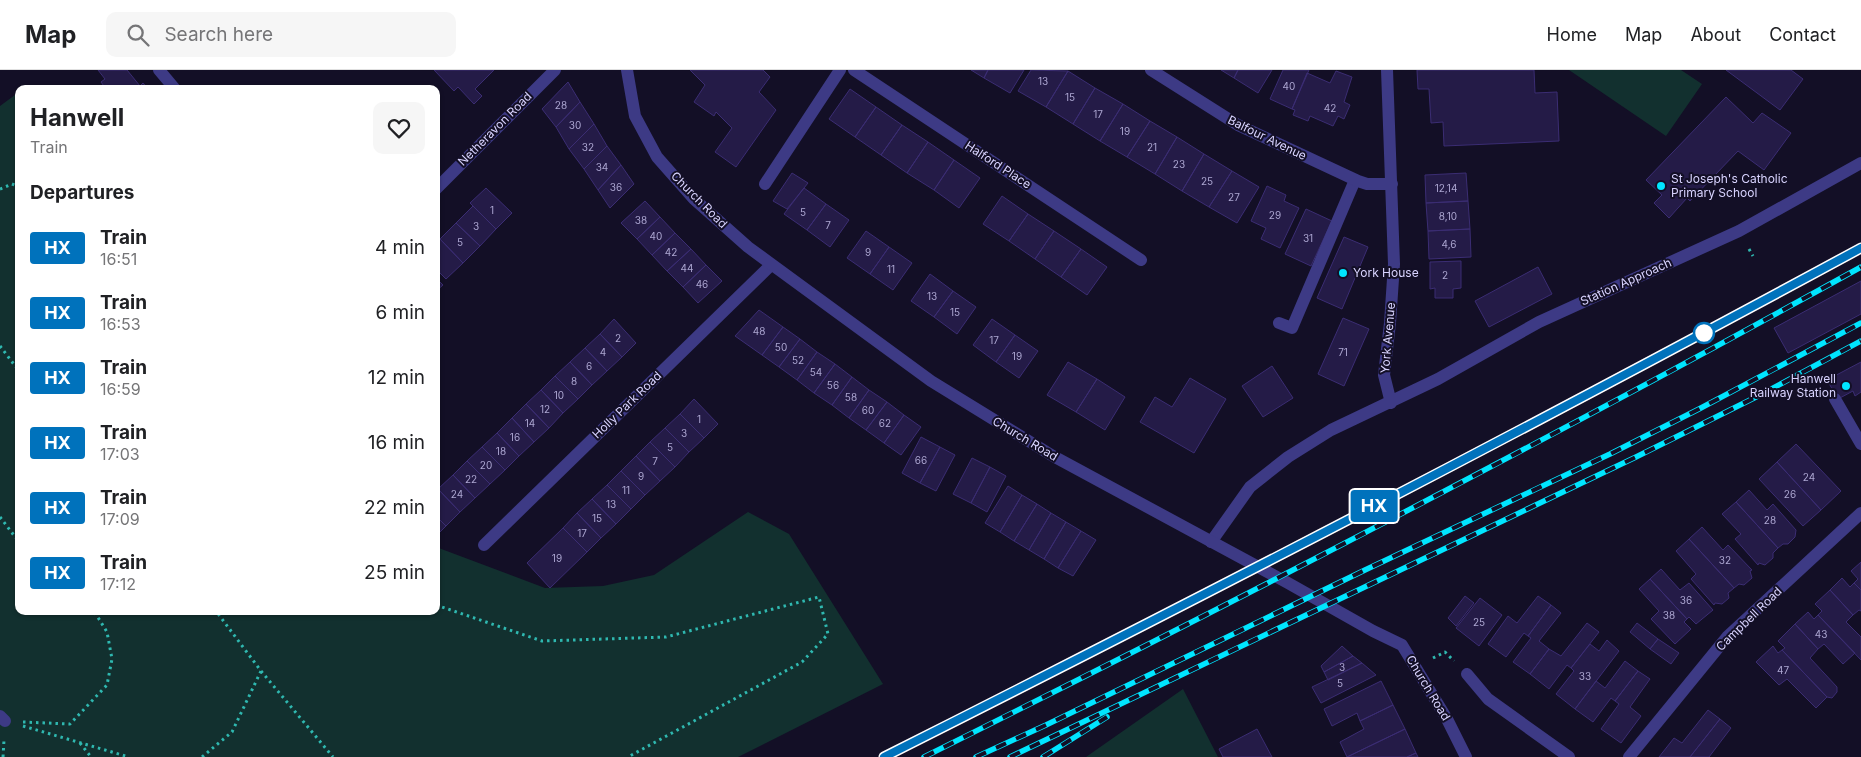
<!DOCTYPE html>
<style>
:root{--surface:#fff;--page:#f6f6f6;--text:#202124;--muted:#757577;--line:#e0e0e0}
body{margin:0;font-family:Inter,sans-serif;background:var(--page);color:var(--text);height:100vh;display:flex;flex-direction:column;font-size:19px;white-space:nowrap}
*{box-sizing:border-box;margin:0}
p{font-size:16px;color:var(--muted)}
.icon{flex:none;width:28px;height:28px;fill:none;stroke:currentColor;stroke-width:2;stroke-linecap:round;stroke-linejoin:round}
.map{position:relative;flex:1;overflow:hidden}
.drawer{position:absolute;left:15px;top:15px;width:425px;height:530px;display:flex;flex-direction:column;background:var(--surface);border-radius:10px;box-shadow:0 1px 4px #0004}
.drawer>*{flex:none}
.badge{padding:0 10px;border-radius:4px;font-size:18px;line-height:32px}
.map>.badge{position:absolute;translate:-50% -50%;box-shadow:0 0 0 2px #fff}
h2{padding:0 15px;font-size:19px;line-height:45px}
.round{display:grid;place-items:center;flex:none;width:52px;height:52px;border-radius:10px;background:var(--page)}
.headline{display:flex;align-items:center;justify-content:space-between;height:85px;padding:0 15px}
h1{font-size:24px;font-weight:700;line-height:38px}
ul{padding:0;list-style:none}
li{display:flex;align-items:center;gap:15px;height:65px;padding:0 15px}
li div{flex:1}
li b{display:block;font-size:19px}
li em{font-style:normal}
li .badge{min-width:55px;font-weight:700;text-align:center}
header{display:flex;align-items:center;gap:30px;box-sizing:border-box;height:70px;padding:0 25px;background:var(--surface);border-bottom:1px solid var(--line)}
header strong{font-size:24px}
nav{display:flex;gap:28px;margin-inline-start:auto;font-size:18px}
.search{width:350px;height:45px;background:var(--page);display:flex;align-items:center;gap:12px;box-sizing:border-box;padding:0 18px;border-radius:10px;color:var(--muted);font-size:19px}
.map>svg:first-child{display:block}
.green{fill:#12302f}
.building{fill:#241b47;stroke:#3b2d73}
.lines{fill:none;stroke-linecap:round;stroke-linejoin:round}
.path{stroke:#2fb8b0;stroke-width:3;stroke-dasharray:2.5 4;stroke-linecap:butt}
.service{stroke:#3d3a85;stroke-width:12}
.minor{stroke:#3d3a85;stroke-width:12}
.tertiary{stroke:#3d3a85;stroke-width:12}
.rail-casing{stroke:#00e5ff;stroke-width:5.5}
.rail{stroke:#130f26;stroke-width:4;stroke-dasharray:11;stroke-linecap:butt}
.line-casing{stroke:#fff;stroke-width:11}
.line{stroke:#0072bc;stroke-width:8}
.poi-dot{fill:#00e5ff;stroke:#130f26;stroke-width:2}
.stop-dot{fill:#fff;stroke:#0072bc;stroke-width:2.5}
.labels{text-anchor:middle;stroke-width:4;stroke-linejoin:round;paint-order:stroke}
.number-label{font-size:10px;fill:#aca6d1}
.street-label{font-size:12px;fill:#d9d4ff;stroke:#130f26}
.poi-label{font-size:12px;fill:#d9d4ff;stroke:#130f26;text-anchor:start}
</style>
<header>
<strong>Map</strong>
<div class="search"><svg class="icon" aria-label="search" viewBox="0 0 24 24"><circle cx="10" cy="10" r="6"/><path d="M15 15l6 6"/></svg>Search here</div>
<nav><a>Home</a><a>Map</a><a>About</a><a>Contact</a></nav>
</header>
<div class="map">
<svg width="1861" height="687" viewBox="0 0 1861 687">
<rect width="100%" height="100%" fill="#130f26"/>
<path class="green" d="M1569,0H1681L1702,14L1666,66Z
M19,22V541H436V477L545,518L603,516L654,505L748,442L789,464L883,614L738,687H0V36Z
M1183,619L1218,687H1086Z"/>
<path class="building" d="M98,0H127L140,16L143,13L148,19H106L101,12L105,9Z
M434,0H494L475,19L482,26L474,34L458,17L454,21Z
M690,0H763L770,7L759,22L776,40L736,97L715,82L732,58L716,42L714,46L694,32L705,15Z
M971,0H988L984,8Z
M988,0H1024L1010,23L984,8Z
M1031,0L1068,1L1046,37L1018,21Z
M1221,0H1238L1234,8Z
M1238,0H1272L1258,23L1234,8Z
M1283,0H1309L1292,39L1270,29Z
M1417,0H1534L1535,23L1557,22L1559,71L1444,76L1443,52L1431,53L1429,19H1418Z
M1726,0H1791L1803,9L1780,40Z
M1068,1L1095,18L1073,54L1046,37Z
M1336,1L1352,7L1344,32L1350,35L1344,49L1338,46L1333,56L1310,46L1308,51L1293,45L1295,40L1292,39L1307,3L1330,13Z
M568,12L580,32L556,57L542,39Z
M1095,18L1123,34L1100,71L1073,54Z
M850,19L876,37L855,67L829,49Z
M1726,27L1753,53L1762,43L1791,63L1764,100L1738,81L1690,131L1687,128L1669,148L1654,133L1662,125L1646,110Z
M580,32L594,54L569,79L556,57Z
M1123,34L1150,51L1127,87L1100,71Z
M876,37L902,55L881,85L855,67Z
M1150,51L1177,67L1155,104L1127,87Z
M594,54L607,76L584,99L569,79Z
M902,55L928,72L907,103L881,85Z
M1177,67L1204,84L1182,121L1155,104Z
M928,72L954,90L934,120L907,103Z
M607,76L621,95L598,120L584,99Z
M1204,84L1232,101L1209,137L1182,121Z
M954,90L980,108L959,138L934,120Z
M621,95L634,114L610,138L598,120Z
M1232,101L1259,117L1237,153L1209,137Z
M792,103L808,113L787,139L773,131Z
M1466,103L1468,131L1426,133L1425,105Z
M1267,116L1286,125L1284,131L1299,138L1280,178L1261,169L1266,158L1251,151Z
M486,118L512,143L496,159L470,133Z
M804,118L826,134L807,160L784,144Z
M1002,126L1028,144L1009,171L983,154Z
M645,131L660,147L637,169L621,153Z
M1468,131L1470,159L1428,161L1426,133Z
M826,134L849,150L830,177L807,160Z
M473,136L496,159L480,176L456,153Z
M1306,139L1332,151L1311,196L1285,184Z
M1028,144L1054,161L1035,189L1009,171Z
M660,147L675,163L652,185L637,169Z
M456,153L480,176L463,193L440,169Z
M1470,159L1471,187L1429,189L1428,161Z
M866,161L889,177L870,204L847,188Z
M1054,161L1081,179L1061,207L1035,189Z
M675,163L691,179L667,201L652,185Z
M1344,167L1368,177L1342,239L1317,228Z
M440,169L463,193L446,209L436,199V173Z
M889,177L912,193L893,220L870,204Z
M691,179L706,195L683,217L667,201Z
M1081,179L1107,197L1087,225L1061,207Z
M1461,191V218L1453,219V228H1435V218L1430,219V192Z
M706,195L722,211L698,233L683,217Z
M1538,197L1552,224L1489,257L1475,231Z
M930,204L953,221L934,247L911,231Z
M436,208L443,215L436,221Z
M1861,211V244L1788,283L1774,258Z
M953,221L976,237L957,264L934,247Z
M759,240L783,257L762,285L735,266Z
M1343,248L1369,259L1344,316L1318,304Z
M614,249L636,273L622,287L600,264Z
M992,249L1015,265L996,292L973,275Z
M783,257L800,269L779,297L762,285Z
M600,264L622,287L607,301L585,278Z
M1015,265L1038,281L1019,308L996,292Z
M800,269L817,282L797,310L779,297Z
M585,278L607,301L592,315L570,292Z
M817,282L835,294L814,323L797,310Z
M570,292L592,315L578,329L555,306Z
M1068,292L1097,309L1076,342L1047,325Z
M1861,292V322L1855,326L1853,321L1838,329L1827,310Z
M835,294L852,307L832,335L814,323Z
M1272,296L1293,328L1263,347L1242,316Z
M555,306L578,329L563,343L541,320Z
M852,307L869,320L849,348L832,335Z
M1190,308L1226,329L1194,383L1140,352L1155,327L1172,337Z
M1097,309L1125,327L1105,360L1076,342Z
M541,320L563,343L549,358L526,334Z
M869,320L887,332L866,360L849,348Z
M694,329L718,354L704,368L680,344Z
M887,332L904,345L884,373L866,360Z
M526,334L549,358L534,372L512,348Z
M680,344L704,368L689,382L665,358Z
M904,345L921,357L901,385L884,373Z
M512,348L534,372L519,386L497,363Z
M665,358L689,382L675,397L650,372Z
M497,363L519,386L505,400L482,377Z
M921,367L940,377L920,413L902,403Z
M650,372L675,397L660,411L636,386Z
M1796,374L1841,421L1821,440L1777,392Z
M482,377L505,400L490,414L467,391Z
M940,377L955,385L936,421L920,413Z
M636,386L660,411L645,425L621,401Z
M972,388L990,397L971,433L953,424Z
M467,391L490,414L475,428L453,405Z
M1777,392L1821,440L1803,456L1759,409Z
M990,397L1006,406L987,442L971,433Z
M621,401L645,425L631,439L607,415Z
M453,405L475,428L460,442L438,419Z
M607,415L631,439L616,454L592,429Z
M1008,416L1022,425L1000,462L985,453Z
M438,419L460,442L446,456L436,446V421Z
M1749,420L1767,440L1773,434L1796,460L1795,467L1788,474H1783L1778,478L1736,432Z
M1022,425L1037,434L1014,471L1000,462Z
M592,429L616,454L601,468L577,443Z
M1736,432L1778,478L1773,483V488L1765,495L1759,493L1758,495L1735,469L1741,464L1722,444Z
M1037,434L1051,443L1029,480L1014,471Z
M577,443L601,468L587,482L563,458Z
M1051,443L1066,452L1044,489L1029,480Z
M436,446L446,456L436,466Z
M1066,452L1081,461L1058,498L1044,489Z
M1702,457L1723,480L1728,475L1752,500L1750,501L1752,508L1744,515L1739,514L1734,518L1689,469Z
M563,458L587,482L550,518L527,493Z
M1081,461L1096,470L1073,506L1058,498Z
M1689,469L1734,518L1728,523L1729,528L1722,534L1715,533L1714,535L1691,509L1696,504L1676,481Z
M1861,492V520L1854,513L1858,509L1851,501Z
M1661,499L1680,520L1689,513L1713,540L1696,554L1689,547L1687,549L1650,509Z
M1842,508L1850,517L1854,513L1861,520V541L1859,540L1853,545L1830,520Z
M1650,509L1687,549L1684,552L1691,559L1675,574L1651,549L1659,541L1639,519Z
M1830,520L1853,545L1846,552L1861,567V590L1818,545L1822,541L1815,534Z
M1465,526L1474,533L1456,556L1448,548Z
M1538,526L1551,535L1528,566L1524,563L1506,587L1488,574L1508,546L1517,553Z
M1480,528L1502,545L1479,576L1456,558Z
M1551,535L1561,543L1539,571L1549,579L1530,604L1513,592L1531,568L1528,566Z
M1808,542L1814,549L1818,545L1855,583L1843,594L1824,574L1818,579L1795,554Z
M1587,553L1599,562L1571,598L1567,595L1549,619L1530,604L1549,579L1561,586Z
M1637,553L1658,569L1650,579L1630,562Z
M1795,554L1818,579L1810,588L1837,617V622L1832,628L1827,627L1782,580L1785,578L1778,571Z
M1658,569L1679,583L1671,594L1650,579Z
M1607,570L1619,581L1575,639L1556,624L1574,601L1571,598L1590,574L1599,581Z
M1342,576L1353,586L1324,602L1321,596Z
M1773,576L1778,583L1782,580L1827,627L1816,638L1787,609L1779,615L1756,592Z
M1353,586L1362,593L1328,610L1324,602Z
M1625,591L1638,601L1615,631L1611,628L1593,652L1575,639L1596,611L1605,618Z
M1362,593L1376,605L1321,633L1312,617Z
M1638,601L1650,609L1630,637L1641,646L1621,673L1601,659L1619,634L1615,631Z
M1381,611L1393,635L1360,651L1357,643L1332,656L1324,639Z
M1393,635L1405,659L1347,687L1340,672L1364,659L1360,651Z
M1708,640L1720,649L1690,687H1659L1674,668L1682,673Z
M1720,649L1731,658L1709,687H1690Z
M1257,659L1272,687H1223L1219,679Z
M1405,659L1416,683L1407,687H1347Z
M1416,683L1418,687H1407Z"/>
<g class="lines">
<path class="path" d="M0,119L12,114L19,117
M1749,179L1753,186
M0,276L19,301
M0,447L19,472
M436,535L542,571L666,567L819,527L828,564L802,592L628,687
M1433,588L1445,582L1454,591
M261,601L333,687
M23,652L70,654L107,615L112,589L107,562L94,541
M23,656L129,687
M80,673L91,687
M3,687L4,670
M202,687L232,662L261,601L216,541"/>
<path class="service" d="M159,0L175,19
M765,114L840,0
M1279,253L1292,258L1355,110
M1835,329L1861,374
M0,646L5,651"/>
<path class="minor" d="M854,0L1141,190
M1151,0L1238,55L1358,111L1367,114H1392
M1387,0L1394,194L1390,253L1384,305L1391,333
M436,119L555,0
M1211,472L1250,417L1288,387L1331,360L1438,309L1539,252L1739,161L1861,93
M484,475L771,195
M1467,604L1488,629L1569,687
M1629,687L1727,567L1861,443"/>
<path class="tertiary" d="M627,0L635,46L657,87L694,129L748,177L931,311L1053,386L1288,513L1373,561L1402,575L1447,649L1466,687"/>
<g class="rail-casing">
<path id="rail" d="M884,687C1211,521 1539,354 1861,178
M924,687C1239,530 1552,368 1861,197
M976,687L1046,655L1365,500L1610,384L1699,339L1861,253
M1010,687L1636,387L1764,323L1861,271
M1043,687L1107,647"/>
</g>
<use href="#rail" class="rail"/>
</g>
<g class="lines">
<g class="line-casing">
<path id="line" d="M884,687C1212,522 1538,353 1861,178"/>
</g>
<use href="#line" class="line"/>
</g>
<g class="poi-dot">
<circle cx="1661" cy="116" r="5"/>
<circle cx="1343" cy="203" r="5"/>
<circle cx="1846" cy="316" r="5"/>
</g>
<circle class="stop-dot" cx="1704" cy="263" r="10"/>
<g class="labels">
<g class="number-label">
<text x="1043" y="15">13</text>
<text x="1289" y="20">40</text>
<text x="1070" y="31">15</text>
<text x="561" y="39">28</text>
<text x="1330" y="42">42</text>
<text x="1098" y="48">17</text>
<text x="575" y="59">30</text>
<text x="1125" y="65">19</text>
<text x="588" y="81">32</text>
<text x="1152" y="81">21</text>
<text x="1179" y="98">23</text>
<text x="602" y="101">34</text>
<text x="1207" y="115">25</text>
<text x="616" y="121">36</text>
<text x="1446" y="122">12,14</text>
<text x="1234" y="131">27</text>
<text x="492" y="144">1</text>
<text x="803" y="146">5</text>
<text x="1275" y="149">29</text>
<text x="1448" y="150">8,10</text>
<text x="641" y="154">38</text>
<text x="828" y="159">7</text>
<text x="476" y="160">3</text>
<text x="656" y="170">40</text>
<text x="1308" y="172">31</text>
<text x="460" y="176">5</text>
<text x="1449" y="178">4,6</text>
<text x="671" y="186">42</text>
<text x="868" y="186">9</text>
<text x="687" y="202">44</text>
<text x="891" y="203">11</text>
<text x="1445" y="209">2</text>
<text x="702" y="218">46</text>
<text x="932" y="230">13</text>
<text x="955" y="246">15</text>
<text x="759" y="265">48</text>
<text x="618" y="272">2</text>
<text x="994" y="274">17</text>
<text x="781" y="281">50</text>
<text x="603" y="286">4</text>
<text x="1343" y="286">71</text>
<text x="1017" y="290">19</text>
<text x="798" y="294">52</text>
<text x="589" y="300">6</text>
<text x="816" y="306">54</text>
<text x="574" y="315">8</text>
<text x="833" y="319">56</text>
<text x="559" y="329">10</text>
<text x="851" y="331">58</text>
<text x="545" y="343">12</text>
<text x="868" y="344">60</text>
<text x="699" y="353">1</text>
<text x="530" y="357">14</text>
<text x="885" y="357">62</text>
<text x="684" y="367">3</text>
<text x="515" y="371">16</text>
<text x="670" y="381">5</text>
<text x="501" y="385">18</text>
<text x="921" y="394">66</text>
<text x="655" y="395">7</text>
<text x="486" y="399">20</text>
<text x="641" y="410">9</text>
<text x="1809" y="411">24</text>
<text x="471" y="413">22</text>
<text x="626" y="424">11</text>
<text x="457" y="428">24</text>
<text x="1790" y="428">26</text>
<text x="611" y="438">13</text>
<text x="597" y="452">15</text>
<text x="1770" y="454">28</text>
<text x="582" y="467">17</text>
<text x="557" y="492">19</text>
<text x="1725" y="494">32</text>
<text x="1686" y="534">36</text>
<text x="1669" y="549">38</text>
<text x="1479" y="556">25</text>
<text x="1821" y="568">43</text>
<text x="1342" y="601">3</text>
<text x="1783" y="604">47</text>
<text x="1585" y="610">33</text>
<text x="1340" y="617">5</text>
</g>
<g class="street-label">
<text transform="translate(495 59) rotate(-45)" y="4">Netheravon Road</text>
<text transform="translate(1267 68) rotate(26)" y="4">Balfour Avenue</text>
<text transform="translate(998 95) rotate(33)" y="4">Halford Place</text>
<text transform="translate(699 130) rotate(45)" y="4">Church Road</text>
<text transform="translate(1626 212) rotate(-24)" y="4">Station Approach</text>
<text transform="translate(1388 268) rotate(-85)" y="4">York Avenue</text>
<text transform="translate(627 335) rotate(-44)" y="4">Holly Park Road</text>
<text transform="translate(1025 369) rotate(31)" y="4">Church Road</text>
<text transform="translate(1749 549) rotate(-44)" y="4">Campbell Road</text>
<text transform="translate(1428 618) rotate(59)" y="4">Church Road</text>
</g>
<g class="poi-label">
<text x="1671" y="113">St Joseph's Catholic<tspan x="1671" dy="14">Primary School</tspan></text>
<text x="1353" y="207">York House</text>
<text x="1836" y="313" text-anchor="end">Hanwell<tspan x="1836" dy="14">Railway Station</tspan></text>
</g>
</g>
</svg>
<b class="badge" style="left:1374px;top:436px;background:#0072bc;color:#fff">HX</b>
<section class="drawer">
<div class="headline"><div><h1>Hanwell</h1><p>Train</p></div><a class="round"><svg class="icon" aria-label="heart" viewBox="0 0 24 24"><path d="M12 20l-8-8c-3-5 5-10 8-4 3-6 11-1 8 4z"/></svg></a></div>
<h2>Departures</h2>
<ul>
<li><span class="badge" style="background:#0072bc;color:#fff">HX</span><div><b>Train</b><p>16:51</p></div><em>4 min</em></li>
<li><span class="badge" style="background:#0072bc;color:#fff">HX</span><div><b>Train</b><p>16:53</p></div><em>6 min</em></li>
<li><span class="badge" style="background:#0072bc;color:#fff">HX</span><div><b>Train</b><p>16:59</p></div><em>12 min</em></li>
<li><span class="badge" style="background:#0072bc;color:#fff">HX</span><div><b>Train</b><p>17:03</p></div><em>16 min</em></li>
<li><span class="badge" style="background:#0072bc;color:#fff">HX</span><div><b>Train</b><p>17:09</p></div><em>22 min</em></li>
<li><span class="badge" style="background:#0072bc;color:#fff">HX</span><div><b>Train</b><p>17:12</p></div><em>25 min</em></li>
</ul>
</section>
</div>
